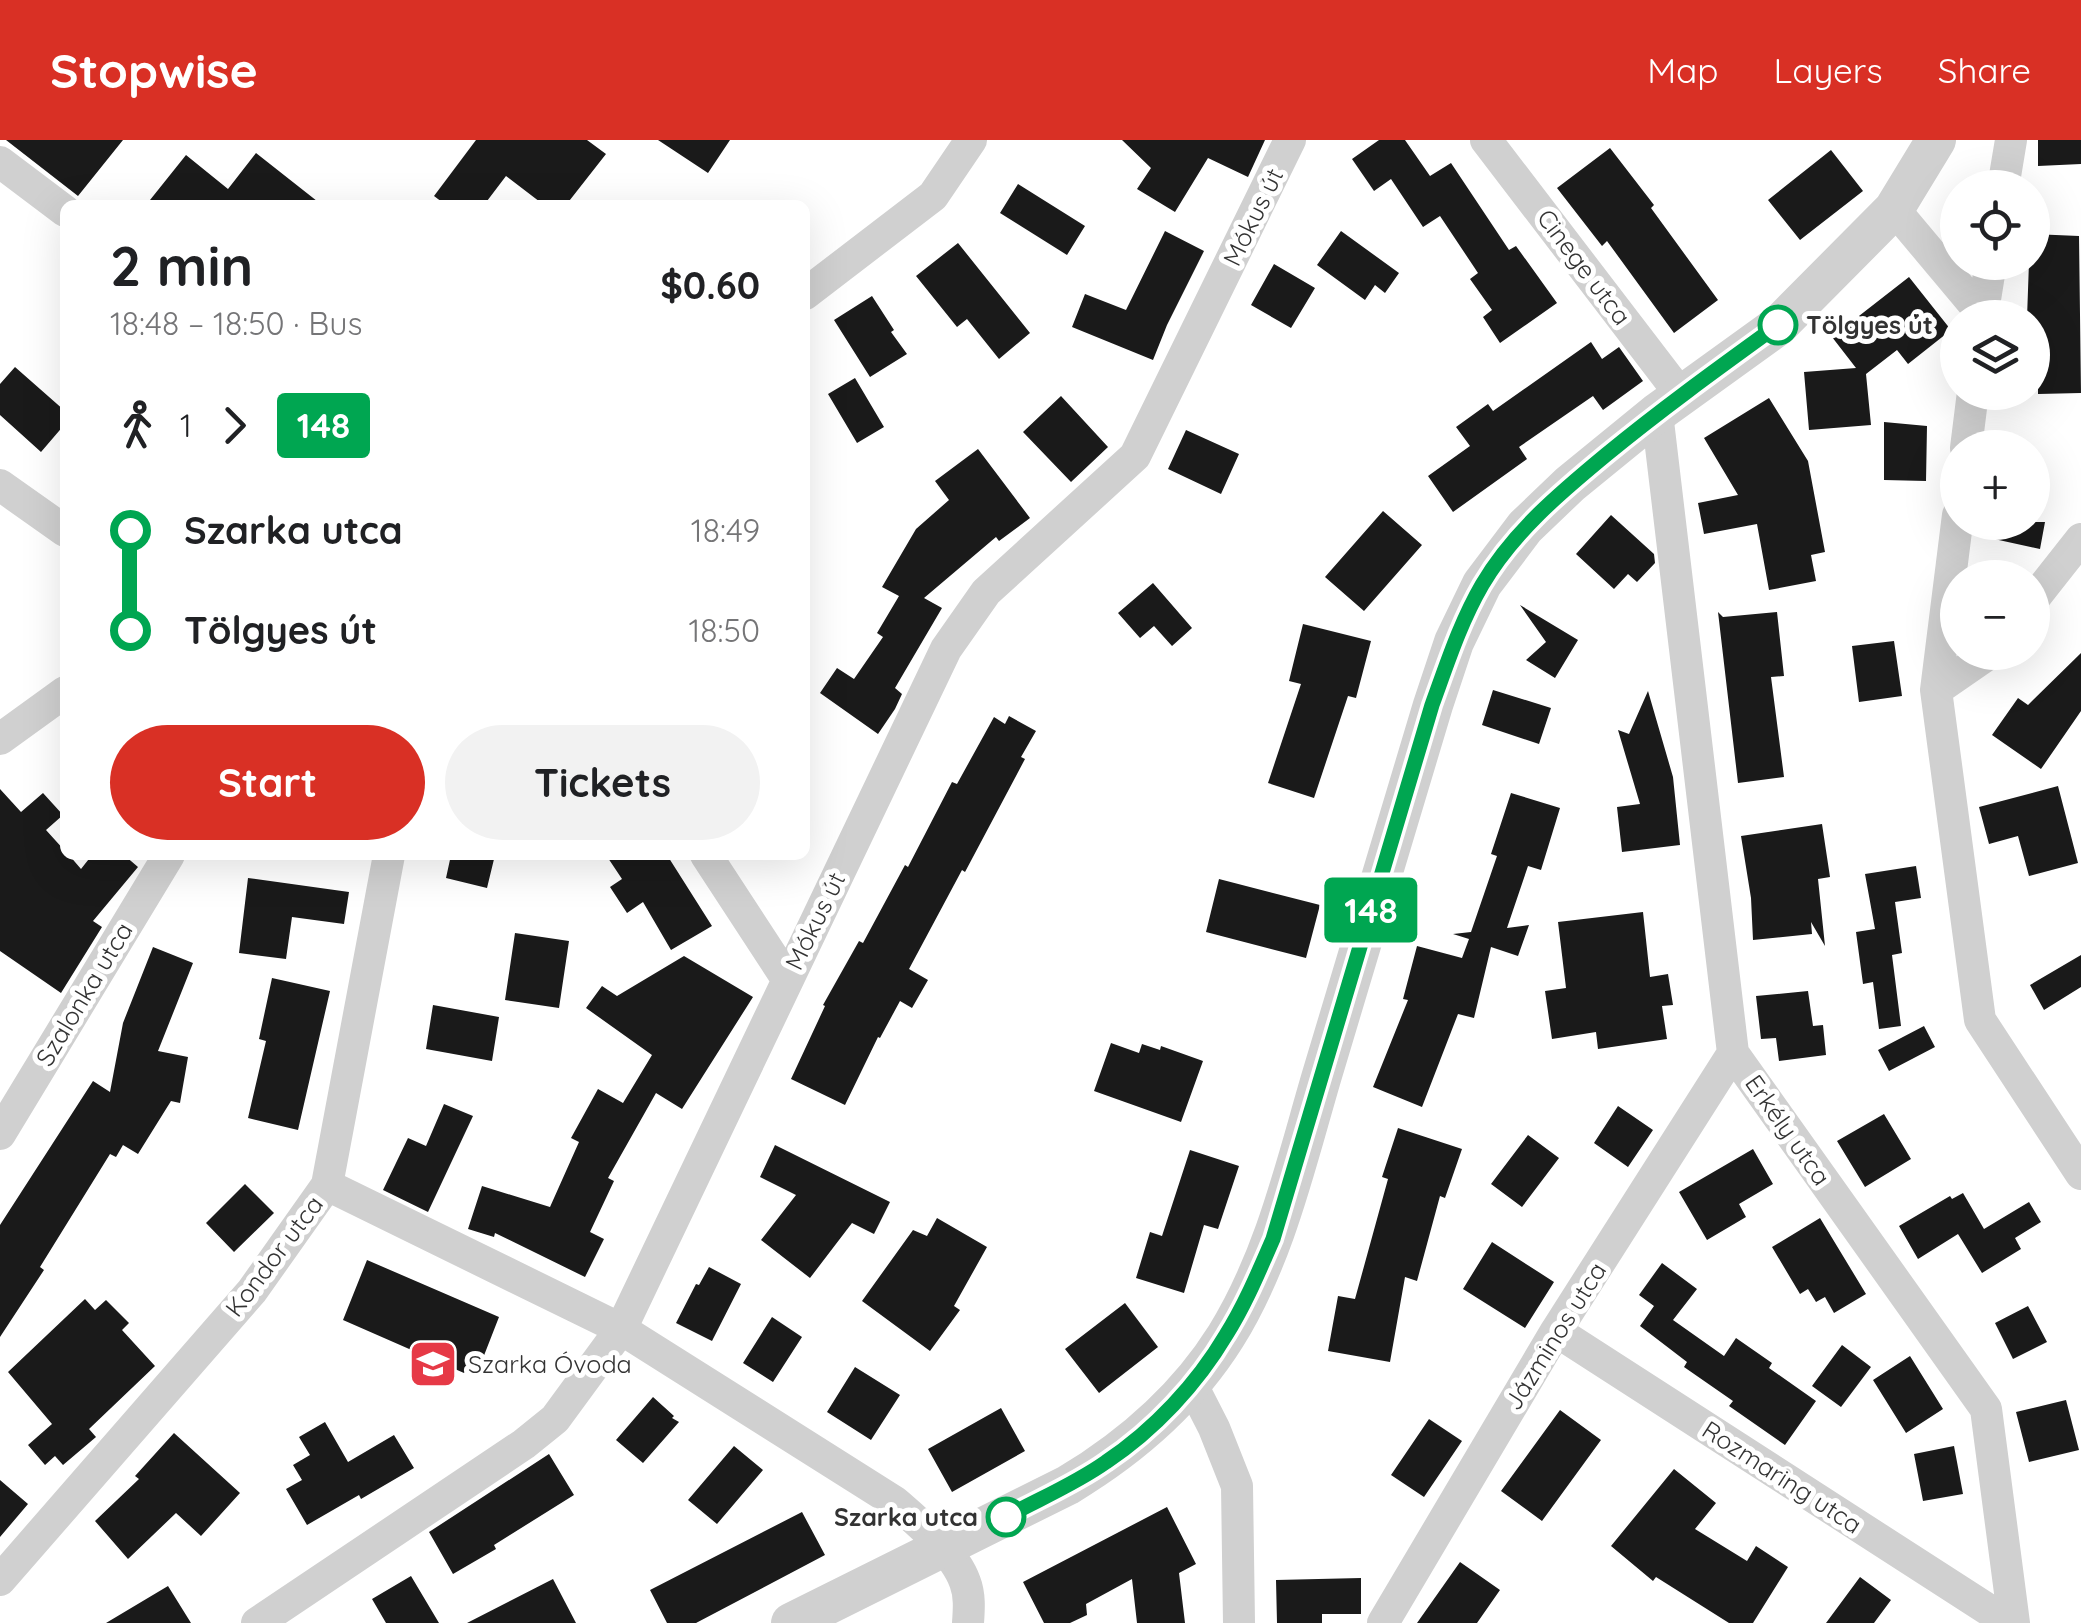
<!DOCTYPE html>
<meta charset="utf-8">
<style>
:root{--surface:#fff;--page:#f2f2f2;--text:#202124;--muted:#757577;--accent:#d93025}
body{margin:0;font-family:Quicksand,sans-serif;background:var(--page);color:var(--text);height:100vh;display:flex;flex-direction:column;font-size:38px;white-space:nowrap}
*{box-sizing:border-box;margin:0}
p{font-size:32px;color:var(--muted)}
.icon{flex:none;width:55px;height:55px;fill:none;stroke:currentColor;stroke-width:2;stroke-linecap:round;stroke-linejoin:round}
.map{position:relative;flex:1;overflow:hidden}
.sheet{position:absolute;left:60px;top:60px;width:750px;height:660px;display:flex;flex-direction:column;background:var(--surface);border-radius:15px;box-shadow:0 10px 40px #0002}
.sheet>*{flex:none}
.badge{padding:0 20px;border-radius:8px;font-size:35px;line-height:65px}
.tools{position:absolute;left:1940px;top:30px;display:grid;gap:20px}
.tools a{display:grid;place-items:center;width:110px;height:110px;border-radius:50%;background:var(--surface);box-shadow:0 10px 40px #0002;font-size:50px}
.map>.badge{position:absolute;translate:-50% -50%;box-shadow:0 0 0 5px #fff}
.legs{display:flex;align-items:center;gap:15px;height:110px;padding:0 50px;font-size:32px}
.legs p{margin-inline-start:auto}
.headline{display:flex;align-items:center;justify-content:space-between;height:170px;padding:0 50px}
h1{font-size:55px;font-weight:700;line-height:75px}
.primary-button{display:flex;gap:20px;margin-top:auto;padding:20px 50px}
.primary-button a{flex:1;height:115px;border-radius:60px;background:var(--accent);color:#fff;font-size:40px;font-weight:700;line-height:115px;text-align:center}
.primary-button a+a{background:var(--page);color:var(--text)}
ul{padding:0 50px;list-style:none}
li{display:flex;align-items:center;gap:35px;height:100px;font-size:38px}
li i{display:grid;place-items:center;width:15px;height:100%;margin:0 12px;background:currentColor}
li i::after{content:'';width:25px;height:25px;margin:-12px;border:8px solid;border-radius:50%;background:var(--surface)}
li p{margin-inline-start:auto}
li:first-child i{background:linear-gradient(#0000 50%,currentColor 0)}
li:last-child i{background:linear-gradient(currentColor 50%,#0000 0)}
header{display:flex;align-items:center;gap:60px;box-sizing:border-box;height:140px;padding:0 50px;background:var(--accent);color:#fff}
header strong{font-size:48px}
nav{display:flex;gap:55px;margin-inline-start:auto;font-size:35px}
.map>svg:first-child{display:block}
.building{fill:#1a1a1a}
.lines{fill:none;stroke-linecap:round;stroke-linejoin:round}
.minor{stroke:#d0d0d0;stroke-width:32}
.tertiary{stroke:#d0d0d0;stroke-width:40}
.line-1-casing{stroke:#fff;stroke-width:22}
.line-1{stroke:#00a651;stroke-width:15}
.stop-1-dot{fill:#fff;stroke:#00a651;stroke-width:5}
.labels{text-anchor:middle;stroke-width:10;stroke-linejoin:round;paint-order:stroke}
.street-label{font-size:25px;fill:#333;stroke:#fff}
.stop-label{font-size:25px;font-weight:bold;fill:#333;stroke:#fff;text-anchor:start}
.poi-label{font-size:25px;fill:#333;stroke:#fff;text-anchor:start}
</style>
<header>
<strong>Stopwise</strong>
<nav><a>Map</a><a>Layers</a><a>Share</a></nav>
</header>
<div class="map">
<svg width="2081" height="1483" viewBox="0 0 2081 1483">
<rect width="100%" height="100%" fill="#fff"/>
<path class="building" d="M6,0H123L78,56Z
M476,0H587L606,14L566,65H544L506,36L484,65H446L434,56Z
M658,0H730L708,33Z
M1122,0H1265L1248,37L1208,18L1175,72L1137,49L1151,28Z
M1379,0H1405L1430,36L1451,23L1509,110L1516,106L1557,163L1500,203L1483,177L1492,170L1470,139L1478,133L1440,76L1423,87L1391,39L1374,51L1352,19Z
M2038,0H2081V24L2038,26Z
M1610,8L1654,65L1651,68L1718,160L1674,193L1607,101L1602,106L1557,48Z
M1831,10L1863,51L1800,100L1768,60Z
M256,13L322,65H146L186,15L228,49Z
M1018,44L1085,86L1067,115L1000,73Z
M1165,91L1204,111L1167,185L1153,220L1072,187L1085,154L1126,170Z
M1341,91L1399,133L1385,153L1375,145L1365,160L1317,125Z
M2032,94L2079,96L2081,253L2038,254V232H2032V178H2027L2029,122H2032Z
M958,103L1030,193L999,219L967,179L957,187L916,136Z
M1274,124L1315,148L1291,188L1251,165Z
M1909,137L1951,190L1908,224L1897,210L1866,234L1871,285L1809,290L1804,232L1856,228L1832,197Z
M872,156L894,190L891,192L907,214L870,237L834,180Z
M1591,202L1602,219L1619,207L1643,241L1603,270L1593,256L1519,307L1527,319L1453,372L1428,336L1470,306L1456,287L1488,264L1493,271Z
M15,227L65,271V284L41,312L0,275V244Z
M855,238L884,287L857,303L828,254Z
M1061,256L1108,307L1071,342L1023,292Z
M1769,258L1808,321L1825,412L1811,415L1816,441L1769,450L1757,384L1704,394L1698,363L1738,355L1704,298Z
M1884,282L1927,286L1926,341L1884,340Z
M1186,290L1239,314L1221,354L1168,329Z
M978,309L1030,378L999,401L996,397L924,458L942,468L895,548L902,554L895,569L878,594L820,553L837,528L854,539L883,497L877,493L899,456L882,447L916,389L949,360L935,341Z
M1383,371L1422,405L1364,471L1325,437Z
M1611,375L1654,414L1655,423L1637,442L1628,434L1614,449L1576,414Z
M1977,382H2045L2040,409L1976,395Z
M1153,443L1192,488L1172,506L1154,486L1140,498L1118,473Z
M1520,465L1578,500L1555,538L1526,520L1546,502Z
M1718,472L1723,477L1777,472L1784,536L1771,537L1784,637L1738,643Z
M1303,484L1371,501L1356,558L1348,556L1314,658L1268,643L1301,544L1289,541Z
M1894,501L1902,556L1859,562L1852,506Z
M2081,513V571L2041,629L1992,595L2018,558L2028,565Z
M1493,550L1551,568L1539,604L1482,585Z
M1648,551L1673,637L1680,705L1622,712L1617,667L1640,664L1618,590L1629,594Z
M1009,576L1036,591L1021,617L1025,619L965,732L962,730L909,829L928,840L912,868L900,861L880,898L878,897L845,965L791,939L825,866L823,865L859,801L863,803L905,725L908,727L952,642L957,644L994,577L1005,584Z
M2058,646L2078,723L2029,736L2018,696L1989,704L1979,667Z
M0,649L21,672L43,653L63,675L46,690L65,711V715H69L81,729L92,715H124L138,727L93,781L102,787L61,853L0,811Z
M1511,653L1560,668L1541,730L1528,726L1507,788L1529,785L1518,816L1491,807L1474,878L1458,874L1422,967L1373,947L1408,860L1403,859L1417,806L1462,818L1469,799L1453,794L1471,792L1497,716L1491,714Z
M1822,684L1830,737L1818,739L1825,806L1811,782L1812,794L1753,800L1751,758L1741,696Z
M451,715H495L487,748L446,738Z
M606,715H667L712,786L671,810L643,762L627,773L610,747L622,739Z
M1916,726L1921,758L1895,762L1902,813L1892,815L1901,886L1879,889L1873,842L1863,844L1856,792L1875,789L1865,734Z
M248,738L349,752L344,784L292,777L286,819L239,813Z
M1219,739L1320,765L1306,818L1206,792Z
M1643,772L1650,837L1668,834L1673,865L1662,866L1667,899L1598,909L1596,892L1552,899L1545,851L1566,848L1558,782Z
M515,793L569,801L559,868L505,860Z
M153,807L193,823L158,911L188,917L180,963L171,961L138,1014L123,1005L116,1017L110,1014L40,1127L44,1130L0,1197V1085L93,941L110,952L123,883Z
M2081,815V847L2044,870L2030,845Z
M684,816L753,857L682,969L656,953L608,1038L614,1041L590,1092L604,1099L585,1137L495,1093L494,1097L468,1089L482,1046L550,1067L579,1002L571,998L598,949L623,963L652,915L586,868L602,846L617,856Z
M272,838L330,851L298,990L248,978L266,901L259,899Z
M1808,851L1813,886L1823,885L1826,915L1779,921L1776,898L1761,899L1756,856Z
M433,865L499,877L492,921L426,909Z
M1924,886L1935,907L1889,931L1878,910Z
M1111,903L1139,913L1142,904L1160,910L1161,906L1203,921L1181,982L1094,951Z
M444,964L473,976L428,1072L383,1050L408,998L426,1006Z
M1618,966L1653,990L1628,1027L1594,1003Z
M1884,974L1911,1019L1865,1047L1837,1001Z
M1398,988L1462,1009L1445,1058L1440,1056L1417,1141L1405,1137L1390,1222L1328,1211L1338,1156L1355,1159L1388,1039L1382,1037Z
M1528,995L1559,1018L1522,1067L1491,1044Z
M775,1005L890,1062L874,1094L852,1083L810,1138L761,1100L796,1055L760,1037Z
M1753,1009L1773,1044L1739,1064L1746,1077L1707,1100L1679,1052Z
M1190,1010L1239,1026L1218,1089L1204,1085L1184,1153L1136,1138L1150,1092L1162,1096Z
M245,1044L274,1073L234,1112L206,1083Z
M1963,1053L1984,1089L2029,1062L2041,1082L2015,1098L2021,1109L1982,1133L1958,1094L1918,1119L1899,1086L1950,1056L1952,1059Z
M937,1078L987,1107L954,1166L960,1170L930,1211L862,1161L913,1090L927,1096Z
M1820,1078L1866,1154L1834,1173L1825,1157L1816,1162L1808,1149L1800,1154L1772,1107Z
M1492,1102L1554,1142L1525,1188L1463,1149Z
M367,1120L499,1177L476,1236L465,1232L464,1233L343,1180Z
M1662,1123L1697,1149L1673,1180L1724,1216L1736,1198L1772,1223L1769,1228L1816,1261L1785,1305L1729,1266L1733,1261L1684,1227L1687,1222L1640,1186L1654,1166L1639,1155Z
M709,1127L741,1144L712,1201L676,1183L696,1144L699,1145Z
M85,1159L95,1170L106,1160L129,1183L122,1190L155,1226L89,1289L96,1297L63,1325L55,1316L45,1325L28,1305L52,1284L8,1232Z
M1125,1163L1158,1207L1099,1253L1065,1209Z
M2028,1166L2047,1202L2013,1219L1995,1183Z
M772,1177L802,1197L773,1242L743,1223Z
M1842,1205L1871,1227L1841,1267L1812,1246Z
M1910,1216L1943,1269L1906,1293L1873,1240Z
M855,1227L900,1255L871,1300L827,1272Z
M653,1257L674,1276L672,1278L679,1282L643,1323L616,1300Z
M2066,1260L2079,1310L2029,1322L2016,1272Z
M1001,1268L1025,1311L952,1352L928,1309Z
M1560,1270L1601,1300L1542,1381L1501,1351Z
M1429,1279L1462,1301L1424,1357L1391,1335Z
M325,1282L348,1322L394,1295L414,1328L361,1359L359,1355L307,1385L286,1349L302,1340L293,1325L310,1315L299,1297Z
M174,1293L240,1353L201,1396L176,1373L128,1419L95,1381L139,1339L135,1336Z
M734,1306L763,1330L717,1384L688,1360Z
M1954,1306L1963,1354L1923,1361L1914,1314Z
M549,1314L574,1355L494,1405L496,1409L453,1434L429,1392Z
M1674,1329L1716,1363L1695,1389L1747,1421L1756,1406L1788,1427L1753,1483H1729L1656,1437L1653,1441L1611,1406Z
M0,1340L28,1364L0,1397Z
M1167,1367L1196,1424L1179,1433L1185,1483H1137L1132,1439L1086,1464L1087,1475L1070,1483H1044L1023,1442Z
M802,1372L825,1415L696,1483H667L650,1450Z
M1460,1422L1500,1450L1477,1483H1417Z
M411,1436L439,1483H386L372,1459Z
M1860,1437L1891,1460L1874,1483H1826Z
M1361,1438V1474H1322V1483H1277L1276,1440Z
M553,1439L576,1483H467Z
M168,1446L191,1483H106Z"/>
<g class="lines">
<path class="minor" d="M1486,0L1681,255
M0,22L65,71
M2003,48L2011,0
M1894,69L1982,174
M805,154L933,56L971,0
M1982,178L1991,122
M1657,273L1733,913L1986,1269L2014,1483
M1966,308L1973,252
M0,345L65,391
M1958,375L1936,550L1980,880L2081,1034
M2032,461L2081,399
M1936,550L1991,512
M0,599L65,552
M706,715L787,839
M0,994L169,715
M327,1045L621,1189L895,1362C918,1382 955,1413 965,1442C970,1455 969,1469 968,1483
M1556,1191L2009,1483
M1192,1245L1214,1288L1237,1346L1239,1483
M0,1440L252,1151L327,1045L389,715
M257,1483L524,1304L555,1279L621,1189L946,509L986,452L1135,316L1290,0
M1383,1483L1556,1191L1733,913"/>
<path class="tertiary" d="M791,1483L1068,1345C1131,1307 1186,1260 1226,1196C1275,1117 1296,1023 1322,935C1359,811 1396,688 1433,565L1454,502L1482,444L1525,387L1570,344L1657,273L1779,185L1894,69L1936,0"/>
</g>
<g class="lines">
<g class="line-1-casing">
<path id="line-1" d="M1006,1377C1039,1359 1075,1344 1106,1322C1154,1290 1197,1244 1226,1195C1245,1165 1259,1131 1273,1099L1432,565C1447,524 1460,483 1482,445C1513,392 1561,352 1607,314C1663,268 1720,227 1778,185"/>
</g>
<use href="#line-1" class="line-1"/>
</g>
<defs>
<g id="school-square" transform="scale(2.5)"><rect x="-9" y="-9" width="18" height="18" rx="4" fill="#e63946" stroke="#fff"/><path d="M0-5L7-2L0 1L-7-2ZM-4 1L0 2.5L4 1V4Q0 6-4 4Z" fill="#fff"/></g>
</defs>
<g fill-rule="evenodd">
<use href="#school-square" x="433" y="1224"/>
</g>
<g class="stop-1-dot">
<circle cx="1778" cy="185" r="18"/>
<circle cx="1006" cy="1377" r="18"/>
</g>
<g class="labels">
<g class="street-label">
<text transform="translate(1253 77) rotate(-64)" y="9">Mókus út</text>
<text transform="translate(1584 127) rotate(53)" y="9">Cinege utca</text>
<text transform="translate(815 781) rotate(-64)" y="9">Mókus út</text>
<text transform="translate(84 854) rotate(-59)" y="9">Szalonka utca</text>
<text transform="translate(1788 990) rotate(55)" y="9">Erkély utca</text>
<text transform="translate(274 1116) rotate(-53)" y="9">Kondor utca</text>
<text transform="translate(1555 1196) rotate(-58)" y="9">Jázminos utca</text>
<text transform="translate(1782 1337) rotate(33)" y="9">Rozmaring utca</text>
</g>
<g class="stop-label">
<text x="1806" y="194">Tölgyes út</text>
<text x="978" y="1386" text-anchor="end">Szarka utca</text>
</g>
<g class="poi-label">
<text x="468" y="1233">Szarka Óvoda</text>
</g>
</g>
</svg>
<div class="tools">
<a><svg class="icon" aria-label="locate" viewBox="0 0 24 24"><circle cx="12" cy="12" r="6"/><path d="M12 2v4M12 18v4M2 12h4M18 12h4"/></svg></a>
<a><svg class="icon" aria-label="layers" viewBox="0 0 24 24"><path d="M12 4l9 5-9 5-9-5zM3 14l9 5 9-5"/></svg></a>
<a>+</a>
<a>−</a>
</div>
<b class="badge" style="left:1371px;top:770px;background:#00a651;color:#fff">148</b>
<section class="sheet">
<div class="headline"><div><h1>2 min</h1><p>18:48 – 18:50 · Bus</p></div><b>$0.60</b></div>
<div class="legs"><svg class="icon" aria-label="walk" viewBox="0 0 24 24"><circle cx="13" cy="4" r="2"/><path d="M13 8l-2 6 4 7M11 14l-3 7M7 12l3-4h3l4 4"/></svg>1<svg class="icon" aria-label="forward" viewBox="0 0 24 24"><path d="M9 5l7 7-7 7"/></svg><b class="badge" style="background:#00a651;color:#fff">148</b></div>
<ul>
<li><i style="color:#00a651"></i><b>Szarka utca</b><p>18:49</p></li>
<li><i style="color:#00a651"></i><b>Tölgyes út</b><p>18:50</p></li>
</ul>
<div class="primary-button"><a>Start</a><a>Tickets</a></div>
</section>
</div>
